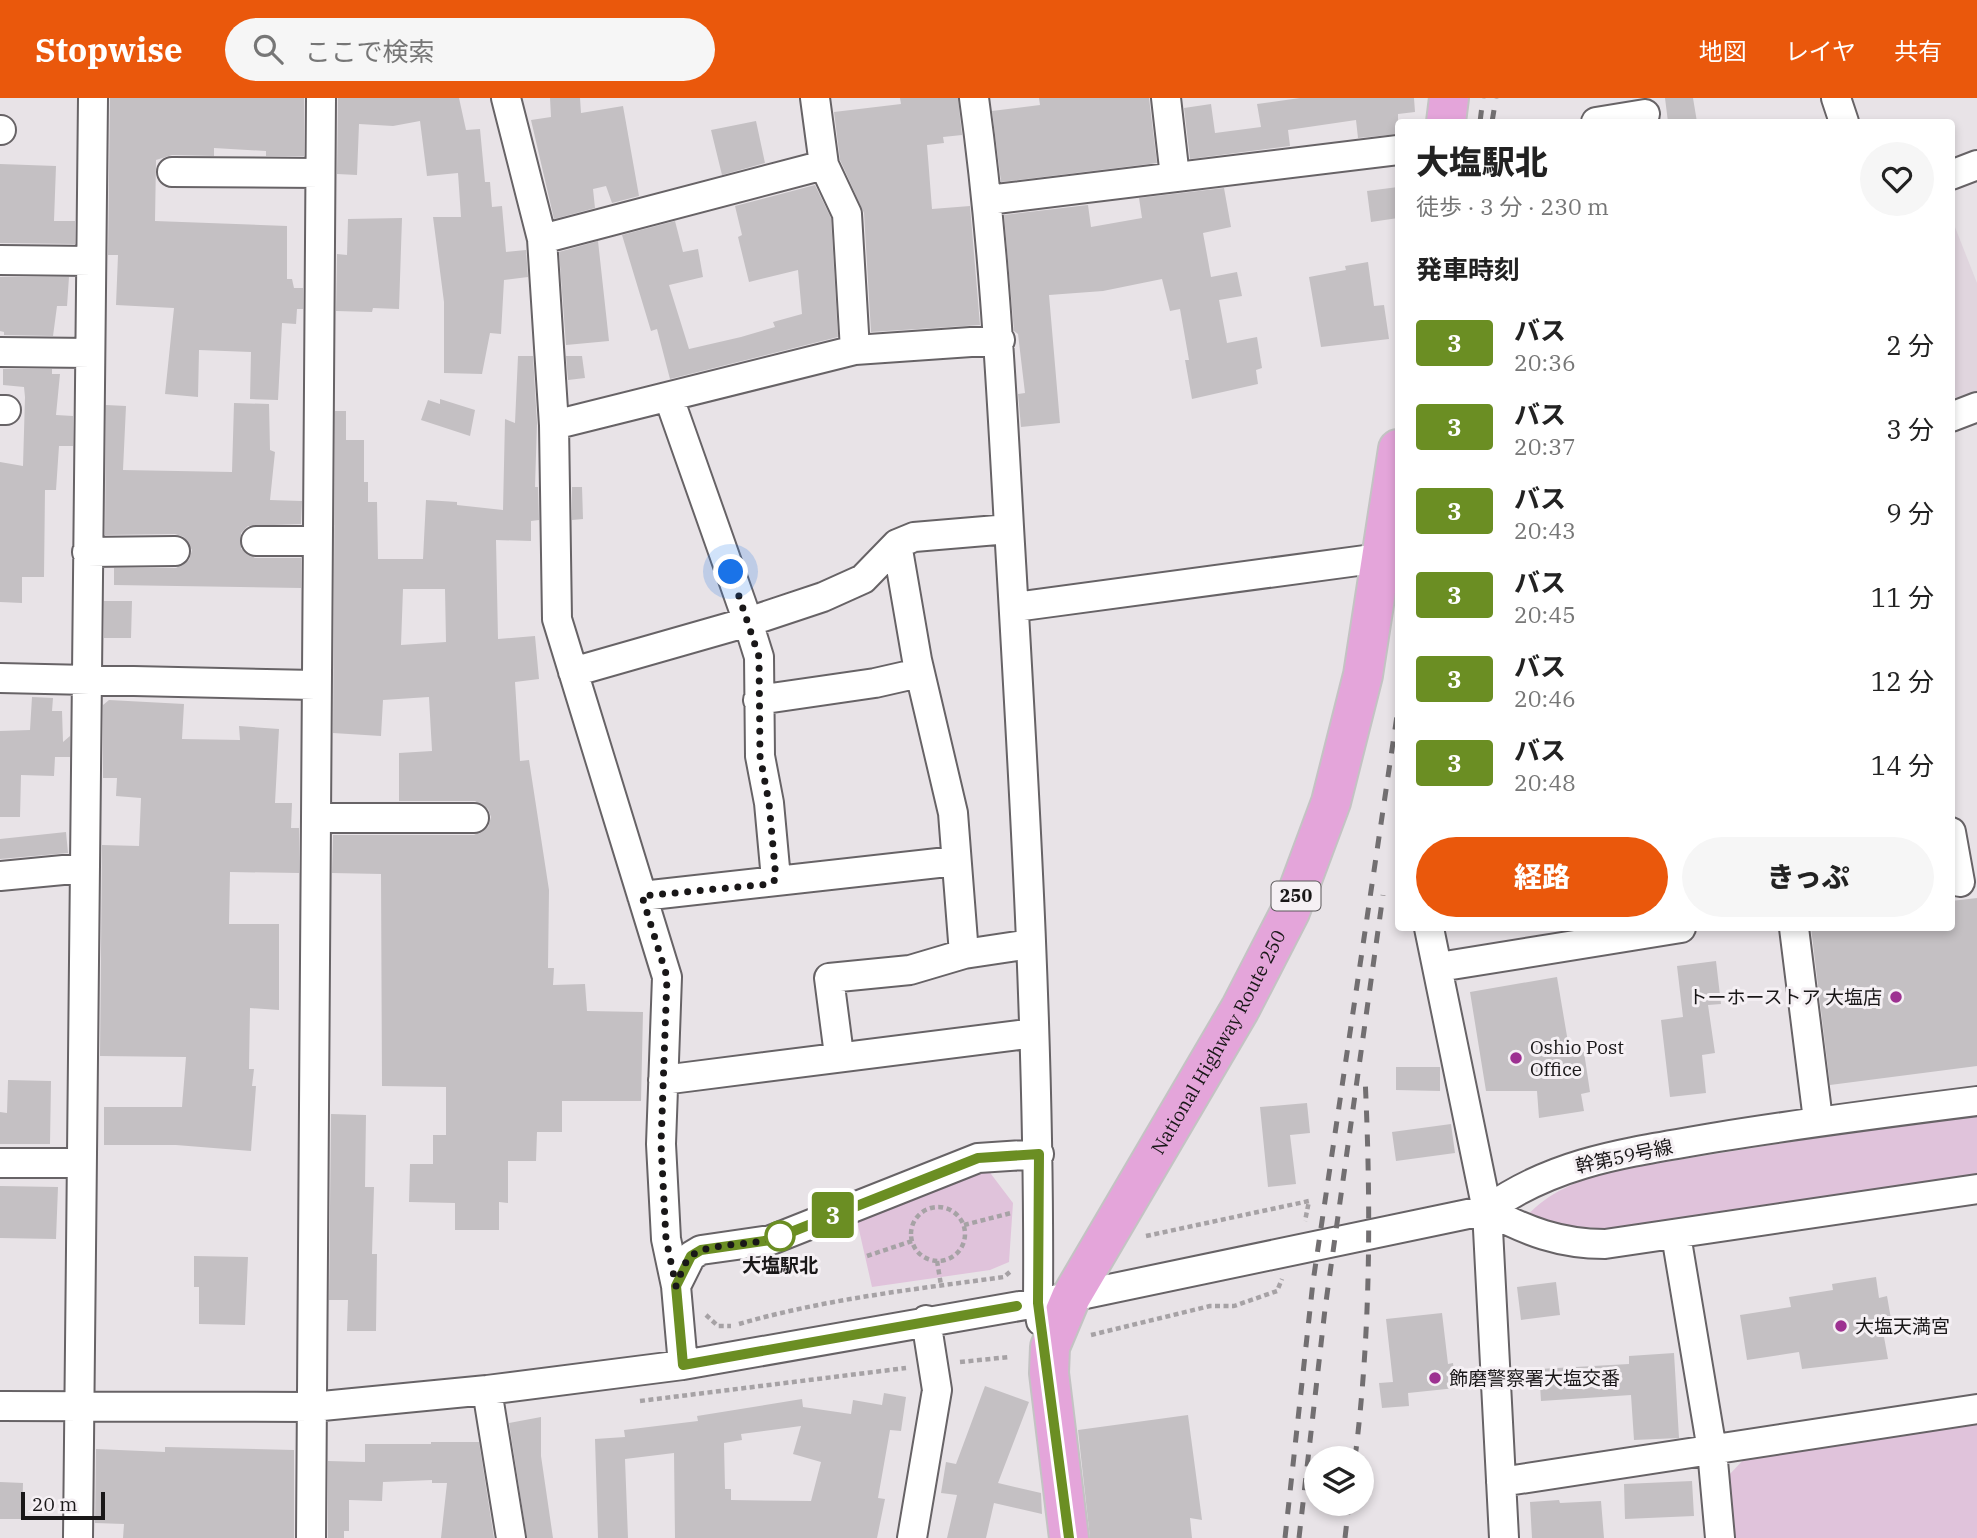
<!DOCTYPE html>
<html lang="ja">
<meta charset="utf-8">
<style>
:root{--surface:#fff;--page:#f6f6f6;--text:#222;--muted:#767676;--accent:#ea580c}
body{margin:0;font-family:"IBM Plex Serif","Noto Sans JP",serif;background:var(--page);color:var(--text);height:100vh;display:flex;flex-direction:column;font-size:26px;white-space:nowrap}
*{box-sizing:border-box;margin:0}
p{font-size:23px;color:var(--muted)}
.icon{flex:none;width:38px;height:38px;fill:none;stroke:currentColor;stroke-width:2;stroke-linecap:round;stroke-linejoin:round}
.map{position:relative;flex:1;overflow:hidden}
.sheet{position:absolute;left:1395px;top:21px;width:560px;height:812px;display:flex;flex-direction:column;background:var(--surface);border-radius:7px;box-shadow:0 4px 10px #0003}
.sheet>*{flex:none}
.badge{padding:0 14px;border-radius:5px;font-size:24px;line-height:46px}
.controls{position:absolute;left:1304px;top:1348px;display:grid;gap:14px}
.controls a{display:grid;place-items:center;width:70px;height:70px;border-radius:50%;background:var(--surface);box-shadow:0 4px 10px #0003;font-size:35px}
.scale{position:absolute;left:21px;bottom:18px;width:84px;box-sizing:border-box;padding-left:7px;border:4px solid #191718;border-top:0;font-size:19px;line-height:24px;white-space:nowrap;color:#191718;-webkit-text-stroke:5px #f5f0f4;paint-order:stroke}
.you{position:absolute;width:35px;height:35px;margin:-18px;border:5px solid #fff;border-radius:50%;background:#1a73e8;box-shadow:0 0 0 10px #1a73e833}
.map>.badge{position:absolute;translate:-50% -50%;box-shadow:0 0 0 4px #fff}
h2{padding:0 21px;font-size:26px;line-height:63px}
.round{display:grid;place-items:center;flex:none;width:74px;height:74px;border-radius:37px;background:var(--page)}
.headline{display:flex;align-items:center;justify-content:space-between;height:119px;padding:0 21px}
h1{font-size:33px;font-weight:800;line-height:52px}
.primary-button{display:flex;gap:14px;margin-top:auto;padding:14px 21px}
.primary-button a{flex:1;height:80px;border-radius:42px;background:var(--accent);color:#fff;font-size:28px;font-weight:800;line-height:80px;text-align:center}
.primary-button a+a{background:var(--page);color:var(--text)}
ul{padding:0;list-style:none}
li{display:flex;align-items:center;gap:21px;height:84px;padding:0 21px}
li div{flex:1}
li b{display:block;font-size:26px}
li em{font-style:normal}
li .badge{min-width:77px;font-weight:700;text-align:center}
header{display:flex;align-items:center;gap:42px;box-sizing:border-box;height:98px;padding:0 35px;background:var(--accent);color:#fff}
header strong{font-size:33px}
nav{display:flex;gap:38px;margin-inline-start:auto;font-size:24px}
.search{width:490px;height:63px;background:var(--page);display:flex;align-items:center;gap:18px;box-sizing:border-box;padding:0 24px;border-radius:38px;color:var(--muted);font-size:26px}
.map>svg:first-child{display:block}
.built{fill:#e0d5de}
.green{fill:#e0c3db}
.building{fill:#c4c0c3;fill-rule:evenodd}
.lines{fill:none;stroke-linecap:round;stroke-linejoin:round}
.minor-casing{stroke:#676366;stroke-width:32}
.highway-casing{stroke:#c3c3c3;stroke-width:42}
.path{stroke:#a6a2a5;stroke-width:4.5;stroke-dasharray:5 3.5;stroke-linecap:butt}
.minor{stroke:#fff;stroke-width:28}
.highway{stroke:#e4a5da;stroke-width:38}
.rail{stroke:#726f71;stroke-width:5;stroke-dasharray:12 12;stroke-linecap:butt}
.line-casing{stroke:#fff;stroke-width:16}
.line{stroke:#6b8e23;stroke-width:10}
.walk{stroke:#191718;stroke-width:7;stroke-dasharray:0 12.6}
.poi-dot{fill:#9d3191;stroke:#f5f0f4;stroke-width:2.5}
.stop-dot{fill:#fff;stroke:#6b8e23;stroke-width:3.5}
.labels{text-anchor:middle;stroke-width:6;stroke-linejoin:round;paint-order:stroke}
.shield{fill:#f5f0f4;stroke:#5b585a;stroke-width:2}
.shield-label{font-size:18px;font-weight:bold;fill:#191718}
.poi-label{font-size:19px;fill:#191718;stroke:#f5f0f4;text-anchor:start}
.street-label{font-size:19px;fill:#191718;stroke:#f5f0f4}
.stop-label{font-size:19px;font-weight:bold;fill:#191718;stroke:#f5f0f4}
</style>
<header>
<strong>Stopwise</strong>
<div class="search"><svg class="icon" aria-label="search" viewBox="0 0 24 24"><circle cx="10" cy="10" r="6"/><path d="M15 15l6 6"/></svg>ここで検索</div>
<nav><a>地図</a><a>レイヤ</a><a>共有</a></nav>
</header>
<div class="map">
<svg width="1977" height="1440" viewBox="0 0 1977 1440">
<rect width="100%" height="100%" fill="#e8e3e7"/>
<path class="built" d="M1951,119L1977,185V293L1951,301Z"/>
<path class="green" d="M1977,1014V1077L1622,1132L1544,1126L1526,1119C1549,1093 1577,1084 1609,1073Z
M988,1072L1013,1105L1009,1164L990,1172L872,1189L857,1123Z
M1977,1323V1440H1735L1729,1377L1746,1359Z"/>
<path class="building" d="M110,0H304V58H266V53L214,50V58L172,57L156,62L155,123L287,128V181H292L294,190H303V211H297L296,226L282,225L278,302L250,301L251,254L199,252L198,299L165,296L174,210L116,207L118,157H108Z
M338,0H459L466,32L480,31L485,84H490L492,109L502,108L506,154L526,152L528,179L504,182L501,236L490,235L482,276L444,275V204L433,119H461L458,75L427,78L420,23L393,28L359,26L357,77L337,76Z
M550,0H580L581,15L623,8L639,98L612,105L606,88L593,91L595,110L554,121L531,22L551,19Z
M900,0H958L962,37L943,39L944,45L927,47L932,111L970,108L980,227L871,234L864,115L840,62L834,14L901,6Z
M1039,0H1149L1157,65L1001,84L992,13L1040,7Z
M1300,0H1414L1415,14L1398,16V36L1358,40L1356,22L1288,32L1290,48L1190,61L1184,10L1211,6L1215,35L1261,29L1257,6Z
M1665,0H1693L1697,24H1668Z
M756,23L765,65L722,77L711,32Z
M0,66L56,68L54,123H75V146L0,145Z
M815,87L831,120L838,239L670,281L657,231L651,233L622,137L675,123L683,154L698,151L703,179L669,187L689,251L741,239L775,229L773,224L802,216L798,172L749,184L738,139L742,137L735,108Z
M1398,89V120L1371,124L1367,93Z
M1224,90L1231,129L1203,135L1211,179L1237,174L1242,198L1219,202L1227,245L1257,239L1262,270L1256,272L1258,286L1192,301L1185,262H1189L1180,211L1170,213L1162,181L1103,193L1049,197L1060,325L1021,329L1018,296L1025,295L1018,236L1014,233L1004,117L1088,107L1091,129L1142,120L1139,100Z
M402,120L399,211L373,210L372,214L336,213L337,156L347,157L348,121Z
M598,143L609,243L566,247L559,154Z
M1368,164L1374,208L1384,207L1389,241L1321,249L1309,179L1346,172L1345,168Z
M0,179H69L67,208H57L53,238L4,237V234L0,233Z
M518,258H533L537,325L535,389H538L539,422L531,423V443L496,442L498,541L535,538L539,581L515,584L520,663L529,662L549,792L548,870H554L553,887L585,886L587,913L643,914L641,1003H562V1034H537L536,1063H508V1105L499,1104V1132H455V1105L409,1104L410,1066H433V1037H446V989L382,988L381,776L332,775L333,737H474L488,729L491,719L488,711L475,703H399V655L432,653L429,599L383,602L381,638L333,635L335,313H346V342H364V384H368V404H377L378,461H423L426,402L457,404V407L503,412L505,321L515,325ZM403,491H445L446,544L401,547Z
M566,258H582L585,280L568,282Z
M3,271H52V276H60L56,317L73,318V348H59L56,392H45L44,479H22V505L0,504V364L23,368L25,299L24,289L3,287Z
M440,301L475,312L470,338L421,322L428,302L440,306Z
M234,305L269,306L270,352L275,354L270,402L302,403L301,426L248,428L241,435V451L255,460H301V490L114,487V470H176L189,462L192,452L184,439L175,436L105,437L106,307L126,308L123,372L232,374Z
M572,389H582L583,421L572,422Z
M104,503H132L131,540H104Z
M32,599L53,600L52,613H62L63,644L70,638V659H55L54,678L21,677L20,719H0V633L30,632Z
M109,602L184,606L182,641L240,642L239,628L279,631L275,705H292L291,730H299V775L230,774L229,826H279V912L250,910L249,971H254L252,988H256L251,1053L176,1047H104V1009H182L186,959L100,958L102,747L139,748L141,700L116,698L117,680H103V607Z
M66,734L68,755L0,761V741Z
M1977,800V968L1830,987L1811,830H1951V803Z
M1716,863L1721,906L1708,907L1715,955L1702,957L1706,995L1670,999L1661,922L1683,919L1677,868Z
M1557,879L1570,956L1584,954L1590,994L1581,996L1584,1013L1539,1020L1537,993H1486L1470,894Z
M1396,969H1440V993L1396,992Z
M8,982L51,983L50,1046H0V1014L7,1015Z
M1307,1005L1310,1035L1290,1037L1296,1086L1268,1089L1260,1009Z
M331,1016L366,1017L365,1089H374L372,1156H377L376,1233H347L348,1202H329Z
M1451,1026L1455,1055L1396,1063L1392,1034Z
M0,1088L58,1089L56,1141L0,1140Z
M194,1158L248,1159L245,1227L199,1226V1189H194Z
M1876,1179L1879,1200L1887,1198L1894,1238L1884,1239L1888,1261L1802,1271L1799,1254L1747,1262L1740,1217L1791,1209L1789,1199L1833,1192L1832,1186Z
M1556,1184L1560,1217L1521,1222L1517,1189Z
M1442,1215L1448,1266L1453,1265L1456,1290L1408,1295L1409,1308L1382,1310L1379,1285L1393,1284L1386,1221Z
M1674,1255L1679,1340L1634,1342L1631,1297L1541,1303L1539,1271L1629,1266V1258Z
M985,1288L1029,1304L998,1385L1041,1395L1042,1416L994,1405L986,1440H947L957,1397L941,1395L946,1364L956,1366Z
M884,1295L906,1299L901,1333L890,1332L878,1400L885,1401L877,1440H675L674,1355L625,1361L628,1440H598L595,1341L625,1339L624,1332L698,1323L697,1318L802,1301L803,1309L851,1316L853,1302L882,1307ZM801,1328L793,1356L821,1364L811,1403L731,1402V1391H725L724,1345L742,1342L741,1336Z
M1188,1317L1202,1422L1190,1420L1192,1440H1090L1078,1332Z
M541,1319V1358L553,1440H527L509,1325Z
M431,1344H479L494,1440H441L447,1385H432V1382L383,1384L382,1403L349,1402V1433H344V1440H328V1363L365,1364V1346H431Z
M165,1349L294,1352V1440H123L124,1426L95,1425L96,1351L165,1354Z
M1692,1383L1694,1418L1625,1421L1624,1386Z
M0,1384L23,1385L22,1421H0Z
M1559,1402L1560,1405L1601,1403L1604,1440H1532L1530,1404Z"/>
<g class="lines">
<g class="minor-casing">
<path id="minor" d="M506,0L542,141L554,327L557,521L667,879L661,1046L666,1141L676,1188
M974,0C994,143 1001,285 1009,429C1024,687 1040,946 1038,1205L1041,1223
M1166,0L1175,79
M1836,0L1844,24
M1596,24L1645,16
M0,32H1
M824,67L847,116L855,252
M172,74L320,75
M1951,77L1977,67
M988,102L1398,52
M542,141L824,67L815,0
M0,162L91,163
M0,254L90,255
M669,300L748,524L823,499L863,481L897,446L914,439L1009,431
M0,312H6
M1951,319L1977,309
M554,327L855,252L1000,242
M256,443H317
M897,446L917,562L953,715L964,856L1030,846
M87,454L175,453
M1015,509L1380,460
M573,574L748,524L759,559L760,658L769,705L776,781
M0,580L315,587
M758,602L875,585L919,575
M317,720H474
M1951,734L1960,784
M0,778L84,770
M642,798L956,763
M1429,830L1487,1112L1504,1440
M1794,830L1818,1022
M1439,869L1681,830
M839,957L829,880L910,872L964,856
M663,982L1034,935
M0,1065H81
M1487,1112C1526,1133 1560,1146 1605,1146L1977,1091
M1676,1137L1712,1352L1720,1440
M683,1267L676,1188L691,1158L701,1152L771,1142L978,1060L1039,1056
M487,1292L511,1440
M0,1308L312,1309L487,1292L683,1267L1071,1199L1487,1112C1558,1061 1634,1054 1718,1039C1804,1025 1890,1014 1977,1003
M1501,1384L1977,1311
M78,1440L93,0
M311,1440L321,0
M912,1440L937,1292L926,1222"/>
</g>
<g class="highway-casing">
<g id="highway">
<path d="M1446,24L1449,0"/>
<path id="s1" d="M1069,1440L1049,1275L1050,1249L1071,1199L1240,911L1290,814L1331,704L1363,577L1398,351"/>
</g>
</g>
<path class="path" d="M911 1136a27 27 0 1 1 54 0a27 27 0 1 1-54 0Z
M964,1127L1011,1115
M1146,1138L1309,1103L1305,1123
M867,1158L912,1143
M937,1163L941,1187
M706,1217L718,1228H731
M739,1226C825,1201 916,1191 1004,1179L1011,1173
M1091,1237L1210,1208H1234L1277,1193L1282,1181
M960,1264L1009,1259
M640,1303L906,1270"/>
<use href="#minor" class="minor"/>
<use href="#highway" class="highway"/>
<path class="rail" d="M1480,24L1483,0
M1492,24L1496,0
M1355,1360C1371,1234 1371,1105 1365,979
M1285,1440L1313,1184L1398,611
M1299,1440L1325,1211L1383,797
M1345,1440L1349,1405"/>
</g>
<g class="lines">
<g class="line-casing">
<path id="line" d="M1017,1208L683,1267L676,1188L691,1158L701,1152L771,1142L978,1060L1039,1056L1038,1205L1069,1440"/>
</g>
<use href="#line" class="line"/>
<path class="walk" d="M731,474L759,559L760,658L769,705L776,781L770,786L642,798L667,879L661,1046L666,1141L676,1188C680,1179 683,1166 690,1159C706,1143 757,1149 780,1138"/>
</g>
<g class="poi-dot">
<circle cx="1896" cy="899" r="7"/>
<circle cx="1516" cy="960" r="7"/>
<circle cx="1841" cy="1228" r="7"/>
<circle cx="1435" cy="1280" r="7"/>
</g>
<circle class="stop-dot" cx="780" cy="1138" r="14"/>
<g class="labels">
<rect class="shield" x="1271.5" y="783.5" width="49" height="29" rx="5"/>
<g class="shield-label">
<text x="1296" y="804">250</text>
</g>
<g class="poi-label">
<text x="1882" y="906" text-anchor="end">トーホーストア 大塩店</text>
<text x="1530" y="956">Oshio Post<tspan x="1530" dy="22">Office</tspan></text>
<text x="1855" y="1235">大塩天満宮</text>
<text x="1449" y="1287">飾磨警察署大塩交番</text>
</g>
<g class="street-label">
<text dy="7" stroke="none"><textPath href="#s1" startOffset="541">National Highway Route 250</textPath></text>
<text transform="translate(1624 1058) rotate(-12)" y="7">幹第59号線</text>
</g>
<g class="stop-label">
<text x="780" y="1174">大塩駅北</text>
</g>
</g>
</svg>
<div class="controls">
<a><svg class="icon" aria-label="layers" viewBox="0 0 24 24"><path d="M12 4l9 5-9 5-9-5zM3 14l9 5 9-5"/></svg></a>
</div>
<div class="scale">20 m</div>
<div class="you" style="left:731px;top:474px"></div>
<b class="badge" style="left:833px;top:1117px;background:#6b8e23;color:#fff">3</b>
<section class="sheet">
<div class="headline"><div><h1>大塩駅北</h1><p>徒歩 · 3 分 · 230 m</p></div><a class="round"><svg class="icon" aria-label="heart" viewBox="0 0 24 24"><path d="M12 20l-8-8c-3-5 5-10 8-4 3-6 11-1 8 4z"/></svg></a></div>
<h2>発車時刻</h2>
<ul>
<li><span class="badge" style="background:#6b8e23;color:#fff">3</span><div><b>バス</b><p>20:36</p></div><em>2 分</em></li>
<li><span class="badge" style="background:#6b8e23;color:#fff">3</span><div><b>バス</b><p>20:37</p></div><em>3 分</em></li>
<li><span class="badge" style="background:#6b8e23;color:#fff">3</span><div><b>バス</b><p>20:43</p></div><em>9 分</em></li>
<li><span class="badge" style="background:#6b8e23;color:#fff">3</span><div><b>バス</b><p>20:45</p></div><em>11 分</em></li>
<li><span class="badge" style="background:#6b8e23;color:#fff">3</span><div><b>バス</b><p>20:46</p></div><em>12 分</em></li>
<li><span class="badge" style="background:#6b8e23;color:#fff">3</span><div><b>バス</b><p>20:48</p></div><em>14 分</em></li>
</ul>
<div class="primary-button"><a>経路</a><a>きっぷ</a></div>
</section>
</div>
